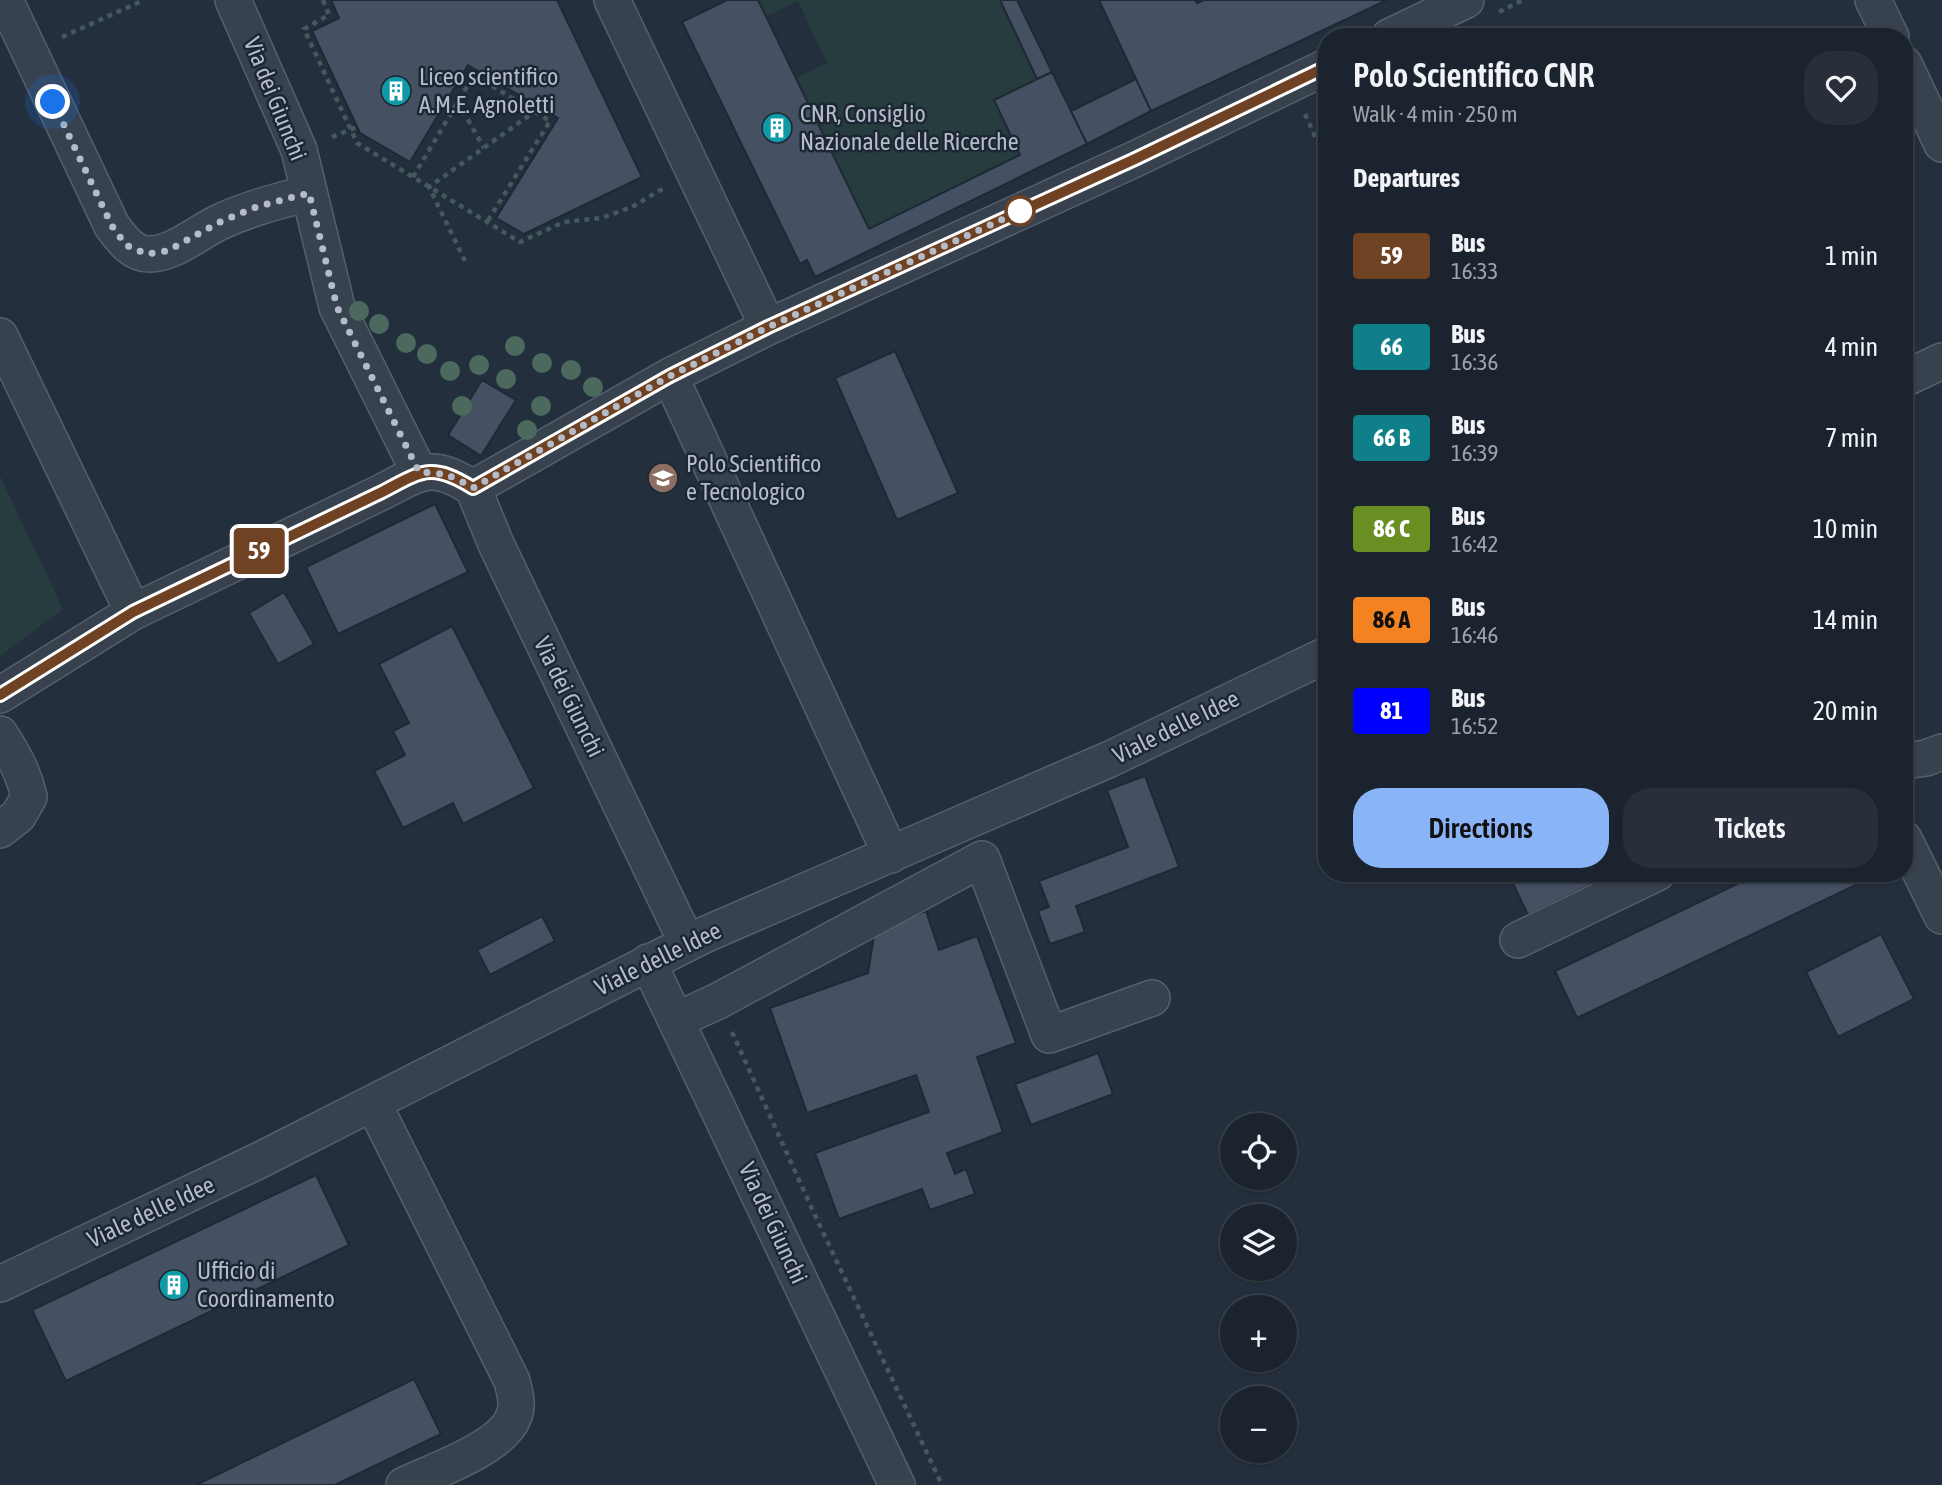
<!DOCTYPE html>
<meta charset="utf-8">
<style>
:root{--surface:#1b232e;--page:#282f3a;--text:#f1f3f6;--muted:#a0a4aa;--line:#39404a;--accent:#8ab4f8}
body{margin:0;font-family:"Asap Condensed",sans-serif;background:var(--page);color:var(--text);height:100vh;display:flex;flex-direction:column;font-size:26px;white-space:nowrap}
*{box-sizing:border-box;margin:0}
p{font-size:23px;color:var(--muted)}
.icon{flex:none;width:38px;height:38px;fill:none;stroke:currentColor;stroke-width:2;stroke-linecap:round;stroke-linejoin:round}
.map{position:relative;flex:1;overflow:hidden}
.side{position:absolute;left:1318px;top:28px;width:595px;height:854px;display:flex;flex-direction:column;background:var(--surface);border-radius:28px;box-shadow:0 2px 5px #0004,0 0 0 2px var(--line)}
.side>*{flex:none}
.badge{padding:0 14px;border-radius:5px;font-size:24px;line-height:46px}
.fabs{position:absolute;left:1220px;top:1113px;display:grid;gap:14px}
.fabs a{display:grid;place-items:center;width:77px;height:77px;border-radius:50%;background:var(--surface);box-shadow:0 2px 5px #0004,0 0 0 2px var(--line);font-size:35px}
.you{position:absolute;width:35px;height:35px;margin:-18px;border:5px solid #fff;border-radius:50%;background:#1a73e8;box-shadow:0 0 0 10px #1a73e833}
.map>.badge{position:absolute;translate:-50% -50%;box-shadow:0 0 0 4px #fff}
h2{padding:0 35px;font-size:26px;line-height:63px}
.round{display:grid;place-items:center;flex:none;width:74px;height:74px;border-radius:28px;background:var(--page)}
.summary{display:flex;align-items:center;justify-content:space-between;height:119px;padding:0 35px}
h1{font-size:33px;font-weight:600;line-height:52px}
.cta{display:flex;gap:14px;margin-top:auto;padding:14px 35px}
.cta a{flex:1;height:80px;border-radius:28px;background:var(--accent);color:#111;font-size:28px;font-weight:600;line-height:80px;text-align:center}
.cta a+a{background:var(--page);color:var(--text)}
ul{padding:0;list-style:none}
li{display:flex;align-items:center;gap:21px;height:91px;padding:0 35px}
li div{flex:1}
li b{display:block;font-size:26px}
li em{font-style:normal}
li .badge{min-width:77px;font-weight:700;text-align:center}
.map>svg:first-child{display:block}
.green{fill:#263c3f}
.building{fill:#455162;stroke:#1f2835;stroke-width:2}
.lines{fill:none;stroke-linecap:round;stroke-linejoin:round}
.minor-casing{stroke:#565f6c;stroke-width:38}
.path{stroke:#44595c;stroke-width:4.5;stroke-dasharray:5 5;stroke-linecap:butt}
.minor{stroke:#38414e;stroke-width:35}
.tree{fill:#4b6a5d}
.line-casing{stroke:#fff;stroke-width:16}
.line{stroke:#6e4223;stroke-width:10}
.walk{stroke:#b4bcc9;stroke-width:7;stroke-dasharray:0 12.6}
.stop-dot{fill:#fff;stroke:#6e4223;stroke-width:3.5}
.labels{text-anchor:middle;stroke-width:5;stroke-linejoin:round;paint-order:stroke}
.poi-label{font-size:24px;fill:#b4bcc9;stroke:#1d2633;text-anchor:start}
.street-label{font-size:24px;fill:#b4bcc9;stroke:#1d2633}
</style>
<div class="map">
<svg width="1942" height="1485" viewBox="0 0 1942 1485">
<rect width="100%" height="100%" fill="#242f3e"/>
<path class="green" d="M758,0H1000L1037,79L994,100L1020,155L869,229L796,78L827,63L798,1L766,16Z
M0,476L63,609L0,656Z"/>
<path class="building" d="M331,0H557L642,177L524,234L496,218L558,118L468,65L410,162L360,133L312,31L339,18Z
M727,0H758L869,229L1020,155L994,100L1052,72L1087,144L815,277L807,260L800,264L682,22Z
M1000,0H1017L1052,72L1037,79Z
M1099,0H1195L1197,3L1204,0H1387L1151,111Z
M1136,79L1151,111L1087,144L1071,111Z
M895,351L958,493L897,520L835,378Z
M482,380L516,400L481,456L448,435Z
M435,504L468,572L338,634L306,567Z
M284,592L314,644L278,664L249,613Z
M452,626L534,788L463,824L453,803L403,828L374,771L405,755L393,731L409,723L379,664Z
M1145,776L1179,867L1076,906L1085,932L1050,944L1038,911L1049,907L1039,881L1128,847L1107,790Z
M1508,873H1615L1528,915Z
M1760,873H1857L1862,882L1577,1018L1555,971Z
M926,911L939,950L977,936L1016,1043L977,1057L1003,1132L947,1153L955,1174L966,1169L975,1194L930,1210L922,1189L839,1219L815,1153L929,1112L916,1075L807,1113L770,1008L868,973L875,930Z
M542,916L555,941L490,975L477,950Z
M1881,934L1914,999L1838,1037L1806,972Z
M1098,1053L1113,1094L1031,1125L1015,1084Z
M316,1175L349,1245L66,1381L32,1310Z
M414,1379L441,1434L335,1485H196Z"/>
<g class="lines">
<g class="minor-casing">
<path id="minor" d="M5,0L112,226C121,238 132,254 149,254C175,254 199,231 222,221C250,208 279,201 309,193
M233,0L299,150L337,307L419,472
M612,0L768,327
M1873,0L1891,37
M1389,37L1466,0
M1904,64L1942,144
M0,336L133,612
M670,376L891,855
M1904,379L1942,361
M473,488L670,376L768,327L1135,159L1326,67
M473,488L496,544L687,943
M0,695L133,612L382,492C422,471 431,462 473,488
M0,734C13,754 24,773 29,797L18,816L0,830
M1904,761L1926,758L1942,752
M1904,839L1942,916
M1518,940L1657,873
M648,962L897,1485
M677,1020L718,1001L982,859L1049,1035L1152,998
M373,1103L512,1381C515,1394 519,1405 513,1418C501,1448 434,1471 404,1485
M0,1284L258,1161L704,935L1110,759L1326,655"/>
</g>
<path class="path" d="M323,0L329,15L304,29L357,143L520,242L564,222L601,218L632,207L664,188
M1499,12L1523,0
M62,37L144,0
M458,102L484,148
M1305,114L1326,161
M332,137L357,127
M413,177L474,75L550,121L487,222
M465,261L429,187L534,112
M732,1032L813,1211L942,1485"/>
<use href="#minor" class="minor"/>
</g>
<g class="tree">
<circle cx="359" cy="311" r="10"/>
<circle cx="379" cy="324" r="10"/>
<circle cx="406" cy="343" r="10"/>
<circle cx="515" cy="346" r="10"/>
<circle cx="427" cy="354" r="10"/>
<circle cx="542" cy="363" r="10"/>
<circle cx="479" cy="365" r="10"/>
<circle cx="571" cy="370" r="10"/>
<circle cx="450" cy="371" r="10"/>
<circle cx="506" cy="379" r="10"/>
<circle cx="593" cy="387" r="10"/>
<circle cx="462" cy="406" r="10"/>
<circle cx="541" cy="406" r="10"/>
<circle cx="527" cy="430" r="10"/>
</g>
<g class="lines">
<g class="line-casing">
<path id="line" d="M0,695L133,612L382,492C422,471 431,462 473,488L670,376L768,327L1135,159L1326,67"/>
</g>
<use href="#line" class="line"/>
<path class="walk" d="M53,102L112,226L126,245L146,254L167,251L220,222L256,207L309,193L337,307L419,472C445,473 451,475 473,488L670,376L768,327L1023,210L1020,211"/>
</g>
<defs>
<g id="building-disc" transform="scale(1.575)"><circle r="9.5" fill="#0f9aa8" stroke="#1d2633"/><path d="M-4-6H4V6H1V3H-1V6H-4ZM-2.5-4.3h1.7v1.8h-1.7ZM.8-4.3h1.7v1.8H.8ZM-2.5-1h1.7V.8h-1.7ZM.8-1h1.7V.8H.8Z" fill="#fff"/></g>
<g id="university-disc" transform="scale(1.575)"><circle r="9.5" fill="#8d6e63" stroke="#1d2633"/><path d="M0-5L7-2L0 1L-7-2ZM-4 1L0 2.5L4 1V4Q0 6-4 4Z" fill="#fff"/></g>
</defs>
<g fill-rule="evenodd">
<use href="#building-disc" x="396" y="91"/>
<use href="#building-disc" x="777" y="128"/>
<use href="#university-disc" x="663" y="478"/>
<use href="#building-disc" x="174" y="1285"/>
</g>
<circle class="stop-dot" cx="1020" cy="211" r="14"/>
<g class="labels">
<g class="poi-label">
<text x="419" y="85">Liceo scientifico<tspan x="419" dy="28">A.M.E. Agnoletti</tspan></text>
<text x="800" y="122">CNR, Consiglio<tspan x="800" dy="28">Nazionale delle Ricerche</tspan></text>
<text x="686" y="472">Polo Scientifico<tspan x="686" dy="28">e Tecnologico</tspan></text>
<text x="197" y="1279">Ufficio di<tspan x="197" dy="28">Coordinamento</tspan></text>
</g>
<g class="street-label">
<text transform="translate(275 99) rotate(68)" y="8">Via dei Giunchi</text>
<text transform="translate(569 697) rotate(64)" y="8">Via dei Giunchi</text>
<text transform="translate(1176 727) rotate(-26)" y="8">Viale delle Idee</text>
<text transform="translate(658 959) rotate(-26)" y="8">Viale delle Idee</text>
<text transform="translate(151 1212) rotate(-25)" y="8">Viale delle Idee</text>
<text transform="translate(773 1223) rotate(65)" y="8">Via dei Giunchi</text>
</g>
</g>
</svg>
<div class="fabs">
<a><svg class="icon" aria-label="locate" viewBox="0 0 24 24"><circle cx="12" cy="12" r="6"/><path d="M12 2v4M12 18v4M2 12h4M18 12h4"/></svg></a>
<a><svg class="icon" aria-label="layers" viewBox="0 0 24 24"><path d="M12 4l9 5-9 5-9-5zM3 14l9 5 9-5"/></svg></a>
<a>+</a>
<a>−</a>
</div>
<div class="you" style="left:53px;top:102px"></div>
<b class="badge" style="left:259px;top:551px;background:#6e4223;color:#fff">59</b>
<section class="side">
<div class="summary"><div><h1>Polo Scientifico CNR</h1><p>Walk · 4 min · 250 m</p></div><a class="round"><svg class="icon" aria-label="heart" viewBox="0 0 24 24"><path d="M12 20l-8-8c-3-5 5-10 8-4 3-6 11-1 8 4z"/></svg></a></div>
<h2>Departures</h2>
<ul>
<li><span class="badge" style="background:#6e4223;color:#fff">59</span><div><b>Bus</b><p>16:33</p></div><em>1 min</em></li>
<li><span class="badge" style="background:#0f7f89;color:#fff">66</span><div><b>Bus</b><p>16:36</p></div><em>4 min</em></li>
<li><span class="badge" style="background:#0f7f89;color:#fff">66 B</span><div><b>Bus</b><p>16:39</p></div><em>7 min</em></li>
<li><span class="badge" style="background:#6b8e23;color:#fff">86 C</span><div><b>Bus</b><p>16:42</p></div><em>10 min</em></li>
<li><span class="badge" style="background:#f58220;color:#111">86 A</span><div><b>Bus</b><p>16:46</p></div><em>14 min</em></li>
<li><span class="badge" style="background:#00f;color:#fff">81</span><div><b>Bus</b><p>16:52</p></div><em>20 min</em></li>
</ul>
<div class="cta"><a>Directions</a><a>Tickets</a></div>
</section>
</div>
